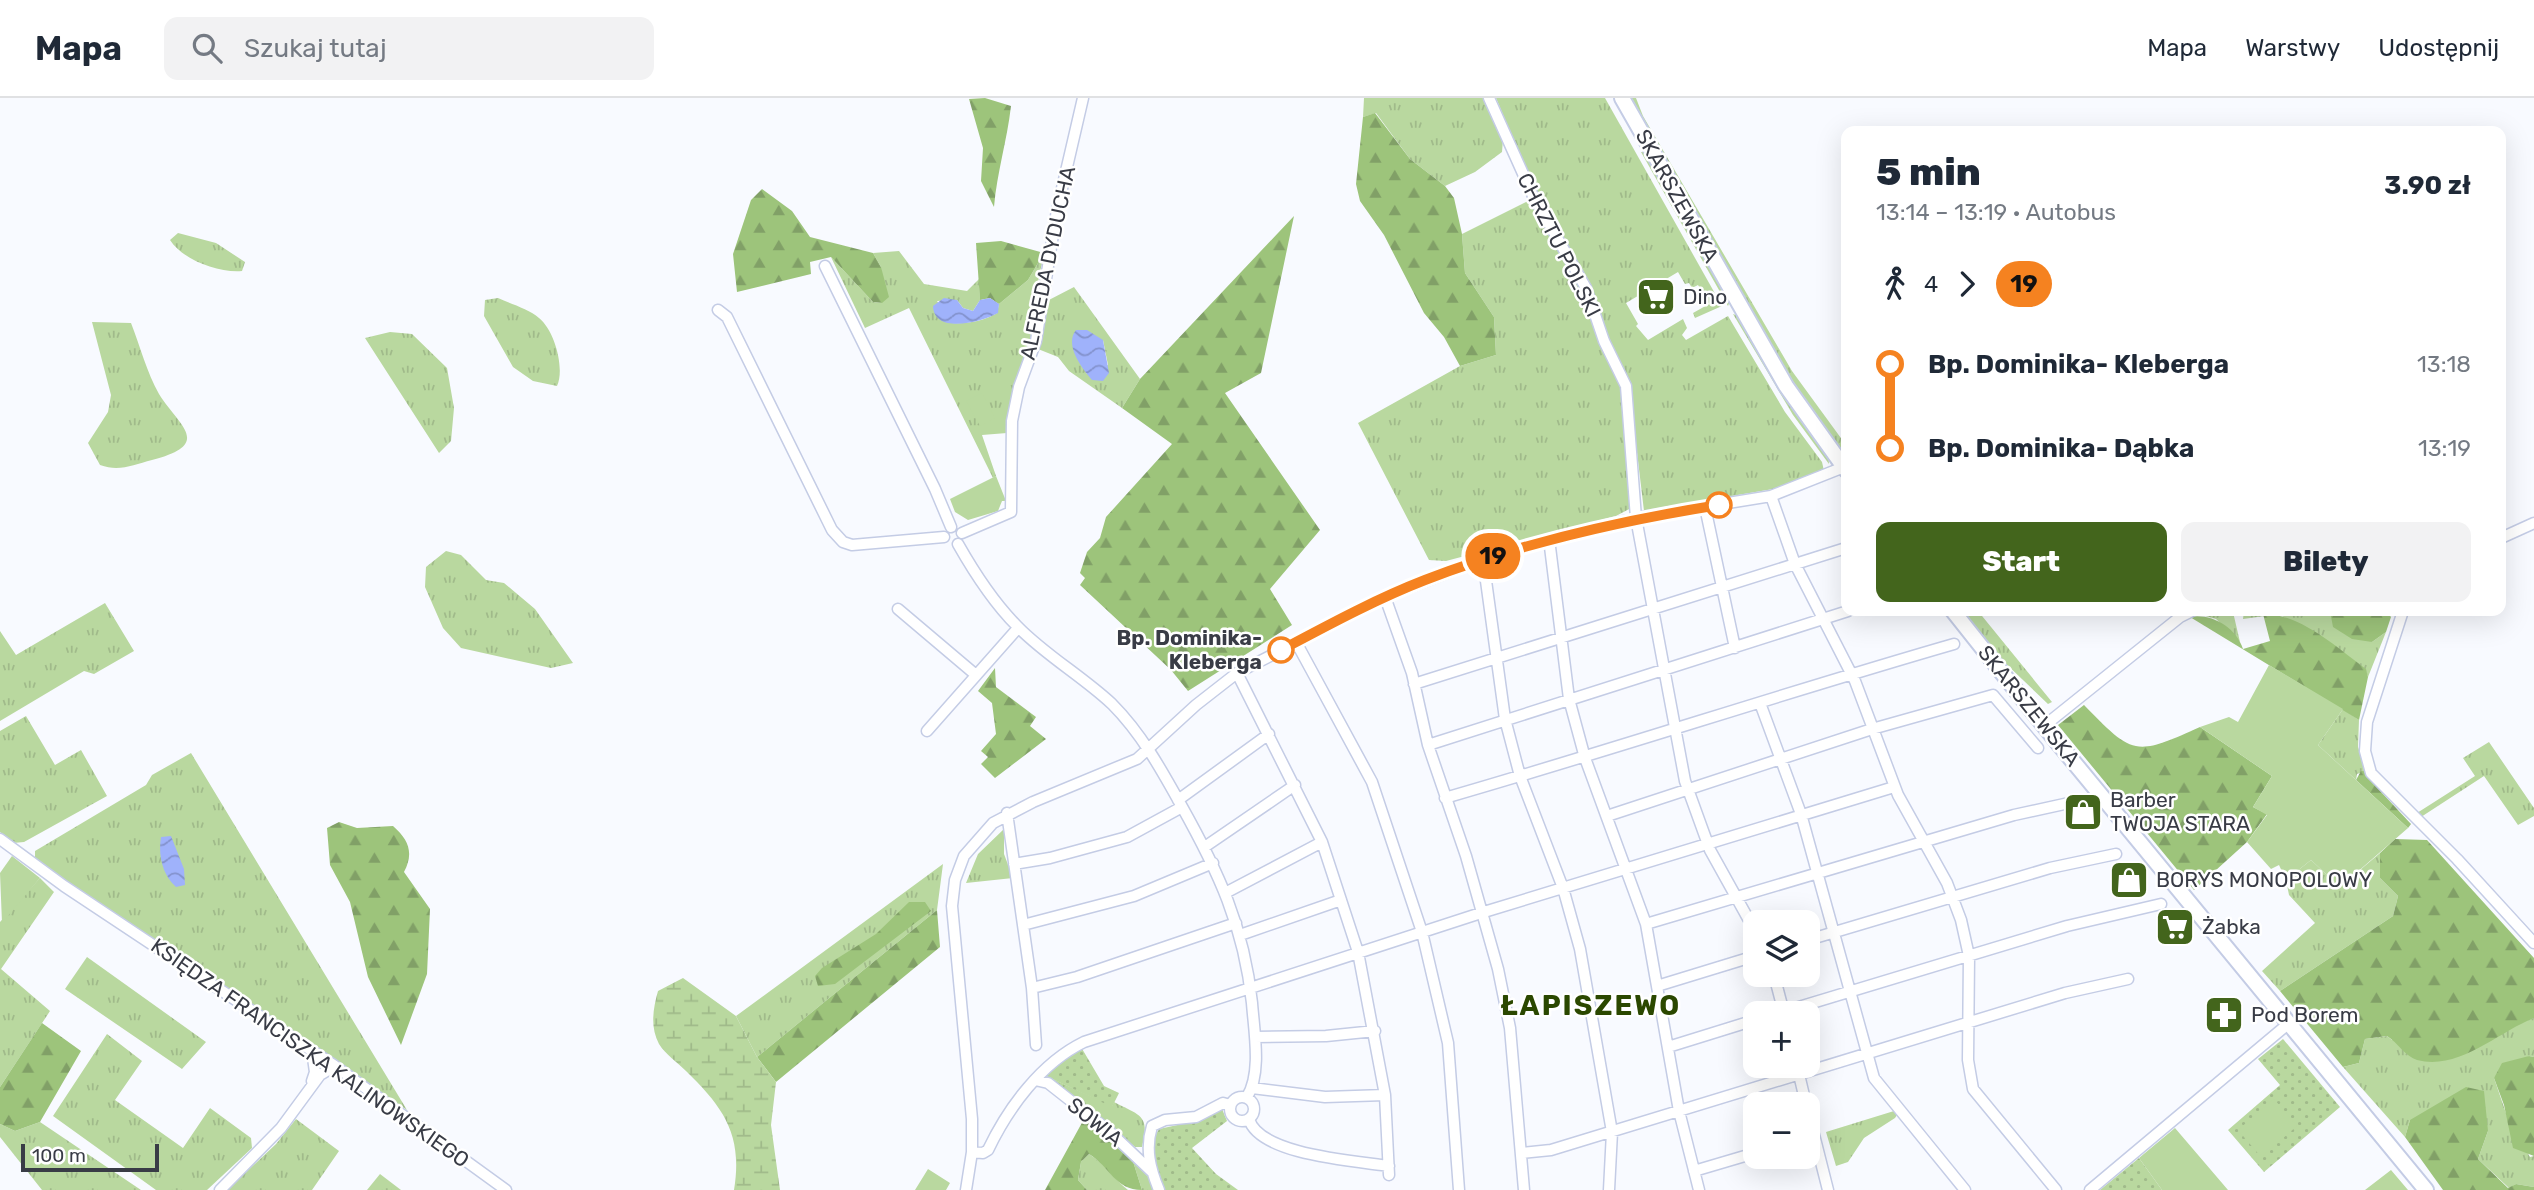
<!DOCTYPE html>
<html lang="pl">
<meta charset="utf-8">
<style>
:root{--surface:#fff;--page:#f2f2f3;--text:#1f2937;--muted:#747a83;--line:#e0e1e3;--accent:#43651c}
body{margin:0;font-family:Rubik,sans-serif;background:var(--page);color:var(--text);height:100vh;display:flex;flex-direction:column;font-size:26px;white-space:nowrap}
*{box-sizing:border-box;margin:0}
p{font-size:23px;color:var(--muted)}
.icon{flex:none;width:38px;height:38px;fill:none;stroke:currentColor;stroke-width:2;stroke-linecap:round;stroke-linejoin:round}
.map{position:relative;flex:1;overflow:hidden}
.sheet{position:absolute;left:1841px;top:28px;width:665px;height:490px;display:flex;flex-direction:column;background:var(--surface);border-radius:14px;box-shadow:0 7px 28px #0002}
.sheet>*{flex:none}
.badge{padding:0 14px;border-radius:23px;font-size:24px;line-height:46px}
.fabs{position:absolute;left:1743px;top:812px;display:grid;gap:14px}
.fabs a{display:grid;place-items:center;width:77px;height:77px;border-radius:14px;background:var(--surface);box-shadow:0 7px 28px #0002;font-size:35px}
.scale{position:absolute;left:21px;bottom:18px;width:138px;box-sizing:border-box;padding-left:7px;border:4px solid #393c46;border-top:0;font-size:19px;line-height:24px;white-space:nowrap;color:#393c46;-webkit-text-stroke:5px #fff;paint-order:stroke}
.map>.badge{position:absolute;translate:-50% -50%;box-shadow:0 0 0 4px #fff}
.legs{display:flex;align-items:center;gap:10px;height:77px;padding:0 35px;font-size:23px}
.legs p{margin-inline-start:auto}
.headline{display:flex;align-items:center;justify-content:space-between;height:119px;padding:0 35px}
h1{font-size:38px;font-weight:800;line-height:52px}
.primary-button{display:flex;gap:14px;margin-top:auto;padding:14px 35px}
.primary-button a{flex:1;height:80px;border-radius:14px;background:var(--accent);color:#fff;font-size:28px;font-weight:800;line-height:80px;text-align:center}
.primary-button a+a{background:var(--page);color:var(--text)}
ul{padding:0 35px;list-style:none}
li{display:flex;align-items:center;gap:24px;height:84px;font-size:26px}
li i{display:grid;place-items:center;width:10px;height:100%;margin:0 9px;background:currentColor}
li i::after{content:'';width:18px;height:18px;margin:-9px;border:5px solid;border-radius:50%;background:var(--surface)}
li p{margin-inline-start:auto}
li:first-child i{background:linear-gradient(#0000 50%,currentColor 0)}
li:last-child i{background:linear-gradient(currentColor 50%,#0000 0)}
header{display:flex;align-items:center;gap:42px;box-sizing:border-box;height:98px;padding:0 35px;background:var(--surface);border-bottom:2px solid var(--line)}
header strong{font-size:33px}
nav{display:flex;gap:38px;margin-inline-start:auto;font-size:24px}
.search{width:490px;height:63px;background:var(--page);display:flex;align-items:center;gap:18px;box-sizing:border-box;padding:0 24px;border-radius:14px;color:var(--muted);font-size:26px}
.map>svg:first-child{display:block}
.grass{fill:url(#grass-tufts);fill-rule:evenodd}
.forest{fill:url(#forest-firs)}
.wetland{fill:url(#wetland-marsh)}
.park{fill:url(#park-dots)}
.garden{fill:#b9d89f}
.water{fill:url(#water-waves)}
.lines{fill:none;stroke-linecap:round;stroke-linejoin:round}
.minor-casing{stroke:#c4cce5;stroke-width:13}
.secondary-casing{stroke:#c4cce5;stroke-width:18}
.minor{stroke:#fff;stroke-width:10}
.secondary{stroke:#fff;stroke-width:14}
.line-1-casing{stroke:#fff;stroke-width:16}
.line-1{stroke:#f58220;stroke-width:10}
.stop-1-dot{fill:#fff;stroke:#f58220;stroke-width:3.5}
.labels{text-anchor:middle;stroke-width:5;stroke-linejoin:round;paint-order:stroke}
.street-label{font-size:21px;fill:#393c46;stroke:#fff}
.poi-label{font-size:21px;fill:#393c46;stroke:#fff;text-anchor:start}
.stop-label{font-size:21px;font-weight:bold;fill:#393c46;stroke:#fff;text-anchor:end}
.district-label{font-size:28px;font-weight:bold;letter-spacing:2px;fill:#2b4800;stroke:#fff}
</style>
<header>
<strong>Mapa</strong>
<div class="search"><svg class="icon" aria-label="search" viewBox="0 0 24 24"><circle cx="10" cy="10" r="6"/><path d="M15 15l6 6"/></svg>Szukaj tutaj</div>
<nav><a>Mapa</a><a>Warstwy</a><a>Udostępnij</a></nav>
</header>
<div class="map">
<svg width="2534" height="1092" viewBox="0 0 2534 1092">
<defs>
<pattern id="grass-tufts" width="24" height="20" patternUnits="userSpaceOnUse" patternTransform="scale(1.75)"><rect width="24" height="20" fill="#b9d89f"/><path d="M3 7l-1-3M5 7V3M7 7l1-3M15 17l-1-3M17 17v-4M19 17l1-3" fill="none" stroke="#a0ba8a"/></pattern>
<pattern id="forest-firs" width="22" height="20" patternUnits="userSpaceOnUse" patternTransform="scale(1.75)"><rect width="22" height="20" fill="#9dc47b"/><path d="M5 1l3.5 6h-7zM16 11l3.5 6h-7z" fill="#81a067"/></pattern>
<pattern id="wetland-marsh" width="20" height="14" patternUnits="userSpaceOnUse" patternTransform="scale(1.75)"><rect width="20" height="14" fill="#b9d89f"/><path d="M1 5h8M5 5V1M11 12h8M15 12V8" fill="none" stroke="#a0ba8a"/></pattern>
<pattern id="park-dots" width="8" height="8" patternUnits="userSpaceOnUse" patternTransform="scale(1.75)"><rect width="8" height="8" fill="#b9d89f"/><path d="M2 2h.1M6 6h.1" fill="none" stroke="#a0ba8a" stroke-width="1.8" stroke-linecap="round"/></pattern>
<pattern id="water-waves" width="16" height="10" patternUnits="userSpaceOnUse" patternTransform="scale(1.75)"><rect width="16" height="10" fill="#9fb2fb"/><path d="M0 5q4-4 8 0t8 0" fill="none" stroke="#8392cd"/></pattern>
</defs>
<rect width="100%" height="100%" fill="#f8faff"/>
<path class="grass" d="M1364,0H1487L1503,41L1502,54L1475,74L1445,88L1410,61L1376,15L1363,19Z
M1496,0H1605L1722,208L1695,220L1693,215L1709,206L1698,187L1692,190L1689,185L1685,186L1678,174L1626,205L1638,226L1636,228L1648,242L1683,221L1687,230L1682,237L1686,242L1728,218L1785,314L1822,364L1824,373L1779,390L1644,413L1629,287L1532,86Z
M1628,0H1636L1643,18L1792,273L1846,347V363L1772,256Z
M1641,54H1646L1730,203L1728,208Z
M1530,102L1588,202L1624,289L1627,374L1633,409L1616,418L1446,463L1429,462L1358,325L1460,268L1496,257L1494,219L1465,175L1462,136Z
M178,135L216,145L245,164L242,173C218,175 183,162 170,142Z
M899,153L924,186L967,193L979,181L980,202L973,213L963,210L957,202L937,203L952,225C968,226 984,223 997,215L999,206L1028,182L1044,155L1034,204L1032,242L1011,301L1007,335L982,337L996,378L993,380L909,210L865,230L831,159L873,204L882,205L881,169L873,155Z
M1074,189L1140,281L1122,310L1069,273L1058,259L1038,251L1045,204ZM1103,242L1108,267L1087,276L1082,267Z
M498,200C511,206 529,211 539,220C555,233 565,271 557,288L533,283L513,269L484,218L485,202Z
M1733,216L1739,218L1828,355L1829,366L1793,317Z
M92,224L131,225C140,248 147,275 159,296C179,328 214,346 152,362C133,367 119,374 100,367L88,345L108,314L111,297Z
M390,234L412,236L447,270L454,310L451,343L439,355L365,240Z
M446,453L461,457L486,482L504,485L535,511L573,565L551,570L461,550L443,530L425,489L426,469Z
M105,505L134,553L94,576L84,573L0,623V533L16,557Z
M1962,513H1978L2052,604L2048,606L2002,562Z
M2244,513H2330L2329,516L2372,544L2386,534L2368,579L2365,571L2279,516L2243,521Z
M2233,514L2240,544L2216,521L2202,517Z
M2343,611L2359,622L2358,649L2366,673L2357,676L2356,682L2318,647Z
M26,618L55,667L81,652L107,698L24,744L13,745L0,734V633Z
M2489,644L2534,710V718L2518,727L2484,678L2421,719L2417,715L2475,678L2463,660Z
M191,655L407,1012L35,762V753L146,687L152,677Z
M1004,731V756L1013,780L966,785L978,756Z
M2380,755V780L2398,798L2393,818L2280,893L2262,873L2315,825L2289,797L2286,782L2311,762L2340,789Z
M943,766L937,812L757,959L736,918Z
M40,780L54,794L1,871L50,913L0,989V824Z
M87,859L206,944L182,971L65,891Z
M2534,920V959L2529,958L2494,980L2509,1024L2530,1059L2534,1058V1089L2516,1086L2509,1090L2478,1061L2488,1033L2410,1022L2405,1039L2343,969L2359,965L2365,941L2387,938L2392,942Z
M107,936L142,963L115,1002L183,1050L210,1010L251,1040L252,1050L207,1092H156L53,1018Z
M1044,977L1112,1008L1114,1004C1141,1018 1150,1017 1142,1049H1135Z
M1894,1013L1897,1017L1895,1020L1864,1040L1848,1064L1836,1068L1826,1034Z
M296,1021L339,1053L312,1092H227L276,1046Z
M40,1024L141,1092H42L0,1039V1026L15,1033Z
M1089,1056C1105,1066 1114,1081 1128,1092H1087L1078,1082L1081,1064Z
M1131,1057L1149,1080L1154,1092H1142Z
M380,1076L401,1092H367Z"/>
<path class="forest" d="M985,0L1011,8C1007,43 997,74 994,109L981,83L983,50L969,1Z
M1375,15L1410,61L1445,88L1454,100L1462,136L1465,175L1494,219L1496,257L1460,268L1444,239L1424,215L1384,137L1360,103L1356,86L1363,19Z
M762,91L792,113L810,139L873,155L881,169L889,199L882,205L873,204L831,159L810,164L811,176L737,194L733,156L751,102Z
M1294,118L1261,275L1225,295L1320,432L1270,491L1292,527L1188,593L1171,572L1080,487L1085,480L1080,475L1087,454L1100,440L1106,419L1172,346L1122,310L1140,281Z
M1001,143L1044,155L1028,182L999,206L990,200L980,202L976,145Z
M2330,513H2386L2391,519L2386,534L2372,544L2352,541L2333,529Z
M2263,516C2300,515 2337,550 2366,571L2368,579L2359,622L2190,519C2211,515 2236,529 2243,551L2270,543Z
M995,570L996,589L1036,619L1030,628L1046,641L995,680L981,666L988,659L981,653L996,636L992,605L978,593Z
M2084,607C2133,657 2134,659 2200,629L2272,678L2253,709L2267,716L2247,744L2194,792L2058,627Z
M2361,673H2366L2370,682L2411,726L2408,730L2356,682Z
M339,724L357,730L393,728C409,742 414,755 404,774L430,811L427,876L401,947L368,879L350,804L330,767L327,730Z
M2395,741L2427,742L2534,860V920C2498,934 2459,973 2417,962C2406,959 2397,944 2387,938L2365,941L2359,965L2343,969L2280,893L2393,818L2398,798L2380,780V755Z
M909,804H925L931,813L835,886L818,888L815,878L822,870L876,836Z
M937,812L940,849L776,984L757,959Z
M42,925L81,953L40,1024L15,1033L0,1026V989Z
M2529,958L2534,959V1058L2513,1050L2504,1007L2494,980L2502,965Z
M2466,989L2484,993L2488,1033L2478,1061L2508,1090L2516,1086L2534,1089V1092H2443L2405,1039L2410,1022Z
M1084,1021L1131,1057L1142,1092C1115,1092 1110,1069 1089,1056L1081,1064L1078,1082L1087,1092H1045Z"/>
<path class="wetland" d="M683,880L736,918L757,959L776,984L771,1027L780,1092H734C743,1037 724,1010 686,973C678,965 665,956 659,946C650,929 653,911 658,893Z"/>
<path class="park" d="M2283,941L2340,1009L2264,1074L2228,1032L2280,987L2258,961Z
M1081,949L1104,988L1119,995L1112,1009L1044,977L1063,959Z
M1216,1011H1222L1227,1023L1192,1050L1216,1076L1238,1092H1163C1156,1071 1146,1051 1159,1031L1205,1021Z
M2139,1060L2162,1092H2100Z"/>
<path class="garden" d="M982,295L995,320L980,328L966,303Z
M996,378L1006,403H1002L998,413L968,422L955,414L950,401Z
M2269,567L2343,611L2318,647L2408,730L2340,789L2311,762L2286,782L2279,767L2271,771L2247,744L2267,717L2253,709L2272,678L2200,629L2229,619L2238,624Z
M12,758L40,780L2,825L0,775Z
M2274,1001L2297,1028L2261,1059L2238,1032Z
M2175,1030L2228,1092H2162L2139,1060Z
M928,1071L950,1085L946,1092H915Z
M2391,1072L2408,1092H2365Z"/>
<path class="water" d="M944,200L957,202L963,210L973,213L980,202L990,200L999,206L998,215C982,224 934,237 933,208Z
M1076,232H1087L1103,242L1109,275L1103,283L1092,282C1082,270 1064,247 1076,232Z
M171,738L184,771L185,787L176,789C162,777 158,756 161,739Z"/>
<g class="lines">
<g class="minor-casing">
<path id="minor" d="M1489,0L1533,98L1586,190L1604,243L1626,288L1636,420L1685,683L1710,752L1755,833
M825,168L935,391L951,429
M718,212L727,219L832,432L843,444L852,447L944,439
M1771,398L1795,466L1855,583L1898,697L1947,785L1961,822L1969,858L1968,962L1973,991L2056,1092
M1705,409L1735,550
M962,435L1011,414L1012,323L1019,289L1036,243L1057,112L1083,0
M2501,440L2534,425
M1549,441L1569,601L1585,660L1646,826L1679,1013L1699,1092
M958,446C975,476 993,504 1017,528C1045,557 1082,578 1112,606C1141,635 1161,671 1181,707C1218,773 1244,828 1252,905C1254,933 1262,975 1247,999
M1483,461L1505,621L1520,678L1563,790L1580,851L1612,1034L1609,1092
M1385,499L1412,575L1428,647L1466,758L1498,871L1510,930L1524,1092
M898,511L976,577
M2403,513L2367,624L2365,653L2371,675L2457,761L2534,845
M1296,544L1372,684L1422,834L1448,945L1459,1092
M1237,575L1322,744L1358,854L1385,997L1389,1077
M1414,586L1846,450
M1760,605L1801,716L1874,980L1965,1092
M2044,628L2180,519L2192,513
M927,633L1018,530
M1428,647L1848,513
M1445,700C1615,651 1784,595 1954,546
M1178,702L1269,636
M1007,715L1032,890L1036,947
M1607,718L1872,631L1993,597L2038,650
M0,741L64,788L335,968L506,1092
M1206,748L1295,687
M1014,766L1050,760L1127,739L1182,709
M1227,794L1322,744
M1646,826L2014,717L2078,703
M1023,827L1134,798L1213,765
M1240,837L1341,802
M1808,842L2050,770L2116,756
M1774,877L1784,915
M1657,888L1755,858
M1032,890L1077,879L1236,825
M1779,915L2067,828L2161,806
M1255,939L1326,938L1375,933
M1668,949L1755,922
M312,953L315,974L312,983
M1797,968L1806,1006
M1035,982L1048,985L1109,1033L1151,1073
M1252,990L1325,999L1385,997
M1230 1011a12 12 0 1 1 24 0a12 12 0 1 1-24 0Z
M1808,1013L1828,1092
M1249,1021C1259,1057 1356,1063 1389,1068
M972,1054L983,1055L988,1052C1008,1010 1041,965 1084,944L1484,814L1894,689
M1522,1055L1551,1052L2065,895L2128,881
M1694,1073L1755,1055
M220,1092L281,1030L320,977L335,968
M966,1092L972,1054V1021L952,808L955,782L964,758L993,725L1033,704L1137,661L1196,607L1237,575L1385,499L1483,461L1549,441L1636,420L1771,398L1844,369
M1159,1092C1150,1070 1145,1051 1152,1028L1165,1022L1196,1019L1223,1005L1230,1007
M2090,1092L2288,926"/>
</g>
<g class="secondary-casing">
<path id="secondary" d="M1622,0L1786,288L1846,372
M1953,513L2053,639L2426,1092"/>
</g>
<use href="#minor" class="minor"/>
<use href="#secondary" class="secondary"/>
</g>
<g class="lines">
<g class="line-1-casing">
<path id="line-1" d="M1281,552C1328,527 1376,501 1425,482C1521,445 1618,423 1719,407"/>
</g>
<use href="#line-1" class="line-1"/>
</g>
<defs>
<g id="supermarket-square" transform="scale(2.0125)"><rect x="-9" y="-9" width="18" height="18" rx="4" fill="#43651c" stroke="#fff"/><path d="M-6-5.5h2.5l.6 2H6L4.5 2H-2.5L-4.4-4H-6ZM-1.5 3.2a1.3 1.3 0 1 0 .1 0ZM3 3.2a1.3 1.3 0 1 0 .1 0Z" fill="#fff"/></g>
<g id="shop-square" transform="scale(2.0125)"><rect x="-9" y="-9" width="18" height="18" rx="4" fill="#43651c" stroke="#fff"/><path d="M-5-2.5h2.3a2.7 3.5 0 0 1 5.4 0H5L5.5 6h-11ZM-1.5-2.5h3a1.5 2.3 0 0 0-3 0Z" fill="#fff"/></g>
<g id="pharmacy-square" transform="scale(2.0125)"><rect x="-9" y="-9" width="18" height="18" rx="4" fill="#43651c" stroke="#fff"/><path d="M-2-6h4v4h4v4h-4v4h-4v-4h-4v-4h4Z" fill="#fff"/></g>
</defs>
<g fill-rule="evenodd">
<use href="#supermarket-square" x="1656" y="199"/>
<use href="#shop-square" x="2083" y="714"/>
<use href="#shop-square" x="2129" y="782"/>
<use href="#supermarket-square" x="2175" y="829"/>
<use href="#pharmacy-square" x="2224" y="917"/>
</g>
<g class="stop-1-dot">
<circle cx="1719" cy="407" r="12"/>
<circle cx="1281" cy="552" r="12"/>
</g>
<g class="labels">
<g class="street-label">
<text transform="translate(1677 98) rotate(61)" y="7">SKARSZEWSKA</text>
<text transform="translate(1559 147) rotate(63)" y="7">CHRZTU POLSKI</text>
<text transform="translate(1048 165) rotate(-78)" y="7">ALFREDA DYDUCHA</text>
<text transform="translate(2029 608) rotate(51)" y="7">SKARSZEWSKA</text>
<text transform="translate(310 955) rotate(35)" y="7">KSIĘDZA FRANCISZKA KALINOWSKIEGO</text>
<text transform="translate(1095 1024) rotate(39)" y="7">SOWIA</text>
</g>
<g class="poi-label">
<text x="1683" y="206">Dino</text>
<text x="2110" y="709">Barber<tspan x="2110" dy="24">TWOJA STARA</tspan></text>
<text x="2156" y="789">BORYS MONOPOLOWY</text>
<text x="2202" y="836">Żabka</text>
<text x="2251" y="924">Pod Borem</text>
</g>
<g class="stop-label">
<text x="1262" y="547">Bp. Dominika-<tspan x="1262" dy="24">Kleberga</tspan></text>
</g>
<g class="district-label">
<text x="1591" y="917">ŁAPISZEWO</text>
</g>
</g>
</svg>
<div class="fabs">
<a><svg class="icon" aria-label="layers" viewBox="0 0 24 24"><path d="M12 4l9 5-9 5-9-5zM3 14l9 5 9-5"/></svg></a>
<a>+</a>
<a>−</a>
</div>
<div class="scale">100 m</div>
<b class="badge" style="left:1493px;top:458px;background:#f58220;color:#111">19</b>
<section class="sheet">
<div class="headline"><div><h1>5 min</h1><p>13:14 – 13:19 · Autobus</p></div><b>3.90 zł</b></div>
<div class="legs"><svg class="icon" aria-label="walk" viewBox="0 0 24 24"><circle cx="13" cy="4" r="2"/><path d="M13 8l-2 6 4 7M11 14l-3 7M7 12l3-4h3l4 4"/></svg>4<svg class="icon" aria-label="forward" viewBox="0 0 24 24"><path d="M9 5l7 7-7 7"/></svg><b class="badge" style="background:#f58220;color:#111">19</b></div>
<ul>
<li><i style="color:#f58220"></i><b>Bp. Dominika- Kleberga</b><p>13:18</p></li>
<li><i style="color:#f58220"></i><b>Bp. Dominika- Dąbka</b><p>13:19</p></li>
</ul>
<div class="primary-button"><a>Start</a><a>Bilety</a></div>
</section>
</div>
